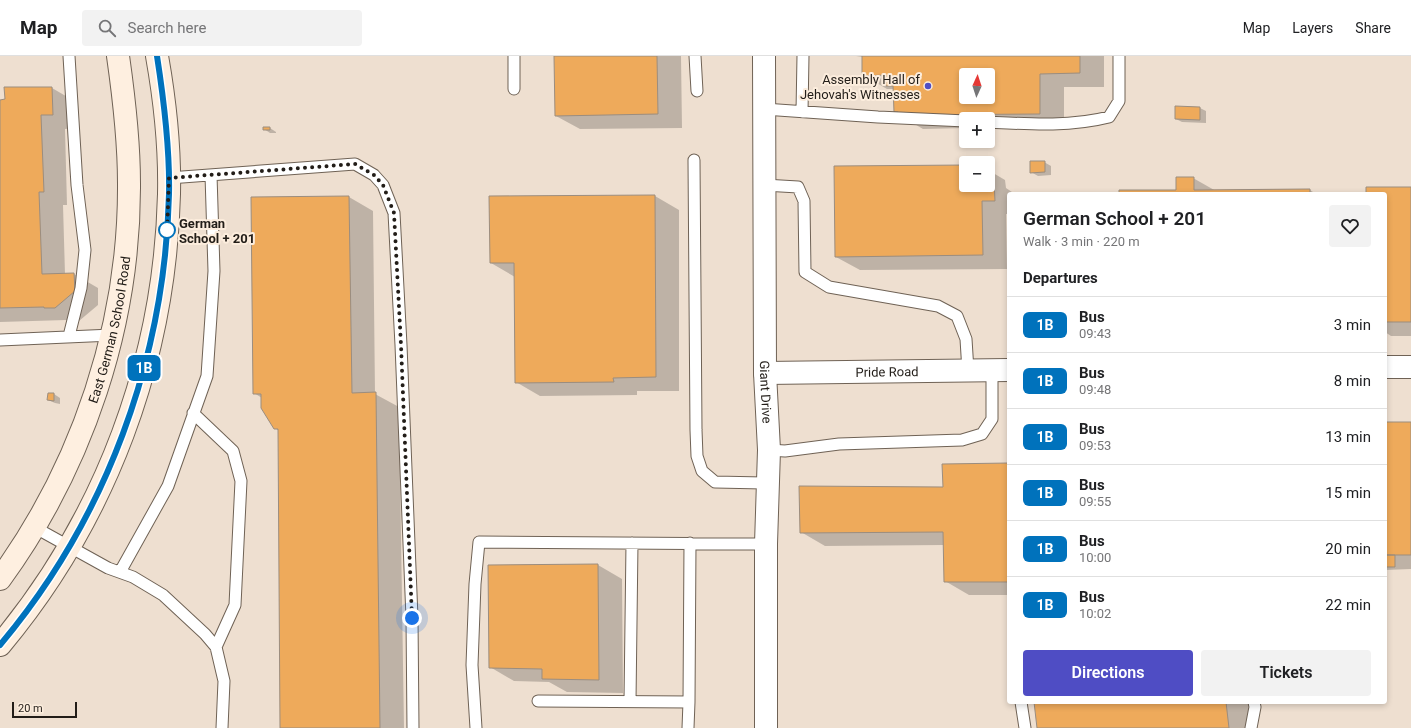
<!DOCTYPE html>
<meta charset="utf-8">
<style>
:root{--surface:#fff;--page:#f2f2f2;--text:#202124;--muted:#757577;--line:#e0e0e0;--accent:#4f4dc4}
body{margin:0;font-family:Roboto,sans-serif;background:var(--page);color:var(--text);height:100vh;display:flex;flex-direction:column;font-size:15px;white-space:nowrap}
*{box-sizing:border-box;margin:0}
p{font-size:13px;color:var(--muted)}
.icon{flex:none;width:22px;height:22px;fill:none;stroke:currentColor;stroke-width:2;stroke-linecap:round;stroke-linejoin:round}
.map{position:relative;flex:1;overflow:hidden}
.side{position:absolute;left:1007px;top:136px;width:380px;height:512px;display:flex;flex-direction:column;background:var(--surface);border-radius:4px;box-shadow:0 2px 6px #0003}
.side>*{flex:none}
.badge{padding:0 8px;border-radius:6px;font-size:14px;line-height:26px}
.needle{width:26px;rotate:3deg}
.tools{position:absolute;left:959px;top:12px;display:grid;gap:8px}
.tools a{display:grid;place-items:center;width:36px;height:36px;border-radius:4px;background:var(--surface);box-shadow:0 2px 6px #0003;font-size:20px}
.scale{position:absolute;left:12px;bottom:10px;width:65px;box-sizing:border-box;padding-left:4px;border:2px solid #221d18;border-top:0;font-size:11px;line-height:14px;white-space:nowrap;color:#221d18;-webkit-text-stroke:3px #fceddd;paint-order:stroke}
.you{position:absolute;width:20px;height:20px;margin:-10px;border:3px solid #fff;border-radius:50%;background:#1a73e8;box-shadow:0 0 0 6px #1a73e833}
.map>.badge{position:absolute;translate:-50% -50%;box-shadow:0 0 0 2px #fff}
h2{padding:0 16px;font-size:15px;line-height:36px}
.round{display:grid;place-items:center;flex:none;width:42px;height:42px;border-radius:4px;background:var(--page)}
.headline{display:flex;align-items:center;justify-content:space-between;height:68px;padding:0 16px}
h1{font-size:19px;font-weight:600;line-height:30px}
.action{display:flex;gap:8px;margin-top:auto;padding:8px 16px}
.action a{flex:1;height:46px;border-radius:4px;background:var(--accent);color:#fff;font-size:16px;font-weight:600;line-height:46px;text-align:center}
.action a+a{background:var(--page);color:var(--text)}
ul{padding:0;list-style:none}
li{display:flex;align-items:center;gap:12px;height:56px;padding:0 16px;border-top:1px solid var(--line)}
li div{flex:1}
li b{display:block;font-size:15px}
li em{font-style:normal}
li .badge{min-width:44px;font-weight:700;text-align:center}
header{display:flex;align-items:center;gap:24px;box-sizing:border-box;height:56px;padding:0 20px;background:var(--surface);border-bottom:1px solid var(--line)}
header strong{font-size:19px}
nav{display:flex;gap:22px;margin-inline-start:auto;font-size:14px}
.search{width:280px;height:36px;background:var(--page);display:flex;align-items:center;gap:10px;box-sizing:border-box;padding:0 14px;border-radius:4px;color:var(--muted);font-size:15px}
.map>svg:first-child{display:block}
.shadow{fill:#0003;fill-rule:evenodd}
.building{fill:#eeaa5b;stroke:#9b8d7f;fill-rule:evenodd}
.lines{fill:none;stroke-linecap:round;stroke-linejoin:round}
.lane-casing{stroke:#6f6255;stroke-width:13}
.street-casing{stroke:#6f6255;stroke-width:24}
.secondary-casing{stroke:#6f6255;stroke-width:24}
.lane{stroke:#fff;stroke-width:11}
.street{stroke:#fff;stroke-width:22}
.secondary{stroke:#feefe0;stroke-width:22}
.line-casing{stroke:#fff;stroke-width:9}
.line{stroke:#0072bc;stroke-width:6}
.walk{stroke:#221d18;stroke-width:4;stroke-dasharray:0 7.2}
.poi-dot{fill:#4f4dc4;stroke:#fceddd;stroke-width:1.5}
.stop-dot{fill:#fff;stroke:#0072bc;stroke-width:2}
.labels{text-anchor:middle;stroke-width:4;stroke-linejoin:round;paint-order:stroke}
.poi-label{font-size:13px;fill:#221d18;stroke:#fceddd;text-anchor:end}
.stop-label{font-size:13px;font-weight:bold;fill:#221d18;stroke:#fceddd;text-anchor:start}
.street-label{font-size:13px;fill:#221d18;stroke:#fceddd}
</style>
<header>
<strong>Map</strong>
<div class="search"><svg class="icon" aria-label="search" viewBox="0 0 24 24"><circle cx="10" cy="10" r="6"/><path d="M15 15l6 6"/></svg>Search here</div>
<nav><a>Map</a><a>Layers</a><a>Share</a></nav>
</header>
<div class="map">
<svg width="1411" height="672" viewBox="0 0 1411 672">
<rect width="100%" height="100%" fill="#eedfd0"/>
<path class="shadow" d="M555,0H681L682,72L580,73L556,60Z
M856,0H1104V31H1064V71L988,72V63H966V72L923,73L899,59V57L895,55L894,33H887L863,19V1ZM966,19H988V41H966Z
M52,32L76,46L77,72L65,73L67,149H63L65,218H74L98,232V249L79,265L69,266L66,264L0,266V45Z
M1200,52L1206,55V67L1182,66L1176,63Z
M270,72L276,76V77H270L264,73Z
M1044,106L1051,110V119L1038,120L1031,116Z
M966,110V129H988V114L1005,124L1006,132L1015,138H1009V158H1006L1007,213L860,214L836,201Z
M1193,122L1216,135L1310,134L1316,138H1120L1177,135Z
M1411,132V280H1391L1385,276V138H1367Z
M655,140L679,154V335H637V339L540,340L516,326L515,221L491,207Z
M349,141L373,155L375,338L399,351L404,672H281L279,375L275,372L262,342L254,337L252,142Z
M54,338L60,342V348L55,347L48,344Z
M1385,367H1411V513L1385,514Z
M1009,408V539H969L945,525L944,489L825,490L801,476L944,432Z
M598,509L622,523L623,637L567,636L549,626L514,625L490,611Z
M1035,646H1248L1251,672H1038Z"/>
<path class="building" d="M554,0H657L658,58L555,60Z
M862,0H1080V17L1040,18V58L898,59V56H894L893,30H886V19L862,20ZM966,19H988V41H966Z
M4,31H52L53,59H41L44,136H39L42,218L74,217L75,235L55,252H44V251L0,252V44L5,43Z
M1175,50L1200,51V64L1175,63Z
M263,71H270V74H263Z
M1030,105H1045V116L1030,117Z
M966,109V129H988V125H994L995,145H982L983,199L835,201L834,110Z
M1176,121H1194V134L1310,133V138H1119V134H1176Z
M1366,131H1411V266H1385V138H1366Z
M655,139L656,321L613,322L614,326L515,327L514,207H490L489,140Z
M349,140L352,337L376,336L380,672H280L278,373H274L261,352V338H253L251,141Z
M48,337H54V345L47,344Z
M1385,366H1411V499H1385Z
M1009,407V526H944L943,476L800,477L799,430L943,431L942,408Z
M1385,499H1395V511H1385Z
M598,508L599,624L542,623V613L489,612L488,509Z
M1034,646H1226L1229,672H1037Z"/>
<g class="lines">
<g class="lane-casing">
<path id="lane" d="M69,0L77,129L85,194L81,232L69,280
M695,0L697,35
M514,33V0
M764,53L878,61L966,65
M802,56L803,0
M988,66C1028,68 1070,71 1109,61L1119,45V0
M694,104L696,374L697,400L702,415L715,426L768,427
M169,122L355,108L374,119L383,129L394,157L401,289L412,562L413,672
M764,129L798,131L804,145L805,216L829,231L938,250L957,260L966,283L968,315
M0,284L112,279
M193,357L233,395L241,425L235,549L216,591
M769,394L785,395L839,388L962,384L982,378L992,363V315
M34,471L108,512L133,521L163,539L205,578L216,591L224,625L222,672
M120,516L168,430L207,320L214,215L211,119
M538,645L689,646L690,487
M630,645L632,487
M1021,646L1025,672
M476,672L472,609L475,528L479,486L766,488
M688,672L689,646
M1251,672L1255,651L1254,646"/>
</g>
<g class="street-casing">
<g id="street">
<path id="s1" d="M764,0L765,317L769,394L766,488V672"/>
<path d="M1385,311H1411"/>
<path id="s2" d="M765,317L1009,314"/>
</g>
</g>
<g class="secondary-casing">
<g id="secondary">
<path id="s3" d="M0,523C83,409 130,268 129,127C129,84 124,42 118,0"/>
<path d="M0,589C106,462 165,304 169,138C170,92 165,45 157,0"/>
</g>
</g>
<use href="#lane" class="lane"/>
<use href="#street" class="street"/>
<use href="#secondary" class="secondary"/>
</g>
<g class="lines">
<g class="line-casing">
<path id="line" d="M0,589C106,463 165,303 169,138C170,92 164,45 157,0"/>
</g>
<use href="#line" class="line"/>
<path class="walk" d="M167,174V177L169,122L355,108L374,119L383,129L394,157L401,289L412,562"/>
</g>
<circle class="poi-dot" cx="928" cy="30" r="4"/>
<circle class="stop-dot" cx="167" cy="174" r="8"/>
<g class="labels">
<g class="poi-label">
<text x="920" y="28">Assembly Hall of<tspan x="920" dy="15">Jehovah's Witnesses</tspan></text>
</g>
<g class="stop-label">
<text x="179" y="172">German<tspan x="179" dy="15">School + 201</tspan></text>
</g>
<g class="street-label">
<text dy="5" stroke="none"><textPath href="#s3" startOffset="275">East German School Road</textPath></text>
<text dy="5" stroke="none"><textPath href="#s2" startOffset="122">Pride Road</textPath></text>
<text dy="5" stroke="none"><textPath href="#s1" startOffset="336">Giant Drive</textPath></text>
</g>
</g>
</svg>
<div class="tools">
<a><svg class="needle" viewBox="-14 -14 28 28"><path d="M0-13l5 13h-10z" fill="#e53935"/><path d="M0 13l5-13h-10z" fill="#757577"/></svg></a>
<a>+</a>
<a>−</a>
</div>
<div class="scale">20 m</div>
<div class="you" style="left:412px;top:562px"></div>
<b class="badge" style="left:144px;top:312px;background:#0072bc;color:#fff">1B</b>
<section class="side">
<div class="headline"><div><h1>German School + 201</h1><p>Walk · 3 min · 220 m</p></div><a class="round"><svg class="icon" aria-label="heart" viewBox="0 0 24 24"><path d="M12 20l-8-8c-3-5 5-10 8-4 3-6 11-1 8 4z"/></svg></a></div>
<h2>Departures</h2>
<ul>
<li><span class="badge" style="background:#0072bc;color:#fff">1B</span><div><b>Bus</b><p>09:43</p></div><em>3 min</em></li>
<li><span class="badge" style="background:#0072bc;color:#fff">1B</span><div><b>Bus</b><p>09:48</p></div><em>8 min</em></li>
<li><span class="badge" style="background:#0072bc;color:#fff">1B</span><div><b>Bus</b><p>09:53</p></div><em>13 min</em></li>
<li><span class="badge" style="background:#0072bc;color:#fff">1B</span><div><b>Bus</b><p>09:55</p></div><em>15 min</em></li>
<li><span class="badge" style="background:#0072bc;color:#fff">1B</span><div><b>Bus</b><p>10:00</p></div><em>20 min</em></li>
<li><span class="badge" style="background:#0072bc;color:#fff">1B</span><div><b>Bus</b><p>10:02</p></div><em>22 min</em></li>
</ul>
<div class="action"><a>Directions</a><a>Tickets</a></div>
</section>
</div>
